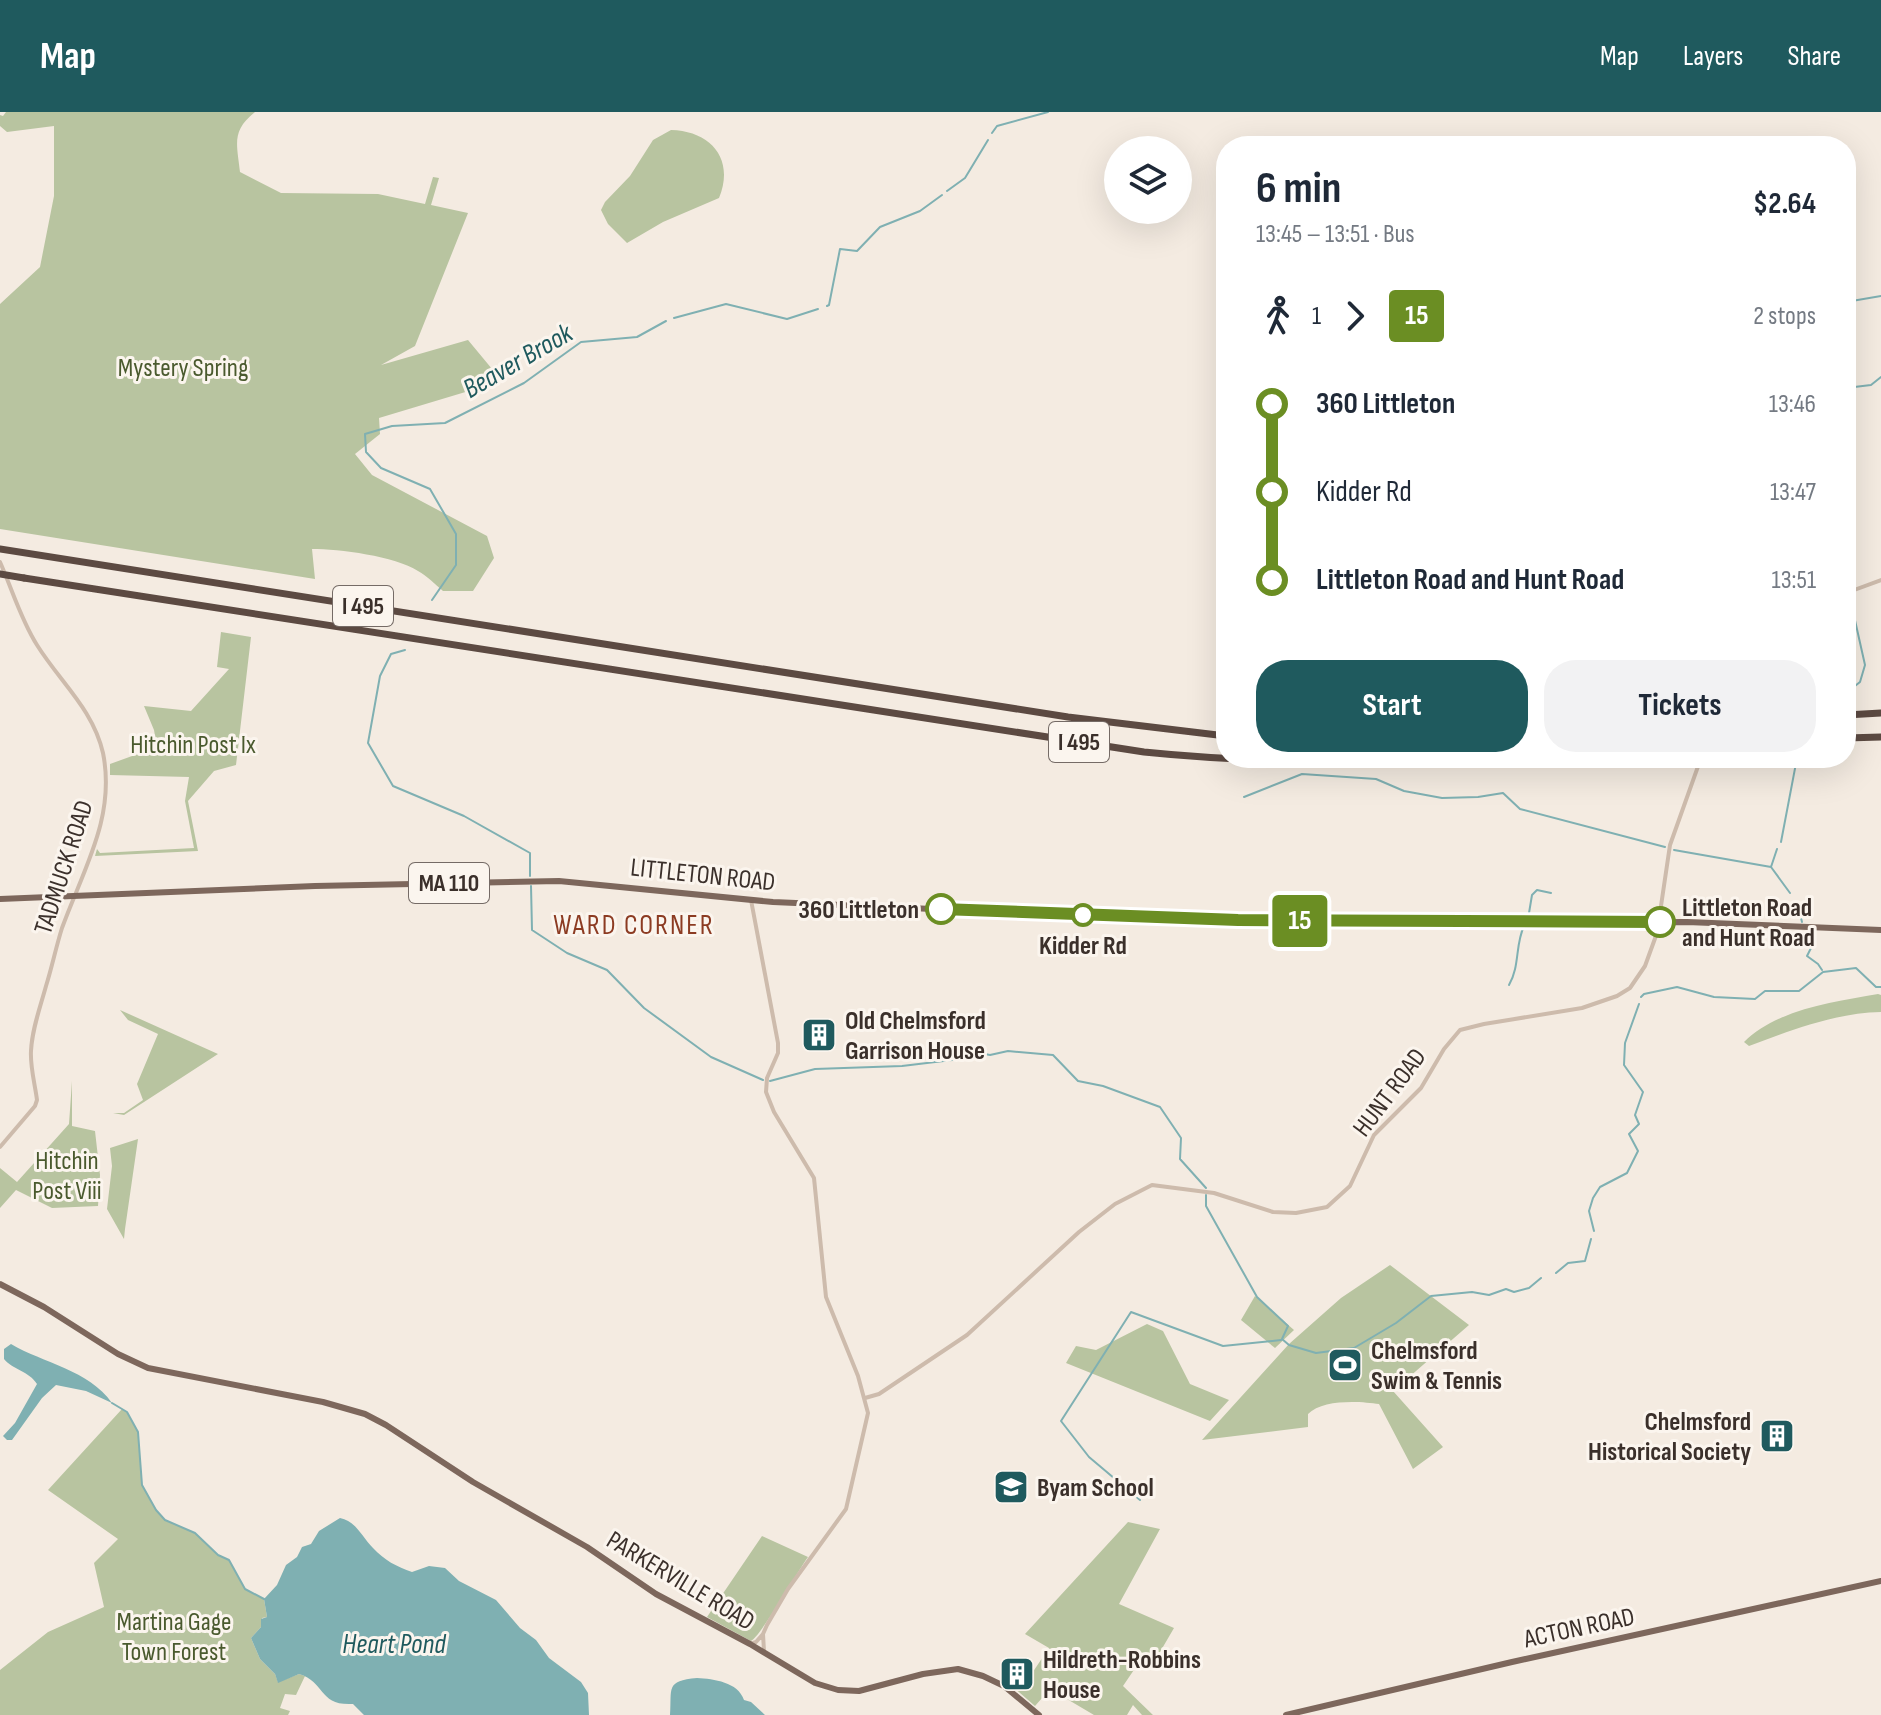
<!DOCTYPE html>
<meta charset="utf-8">
<style>
:root{--surface:#fff;--page:#f2f2f3;--text:#1f2937;--muted:#747a83;--accent:#1f5a5e}
body{margin:0;font-family:"Sofia Sans Condensed",sans-serif;background:var(--page);color:var(--text);height:100vh;display:flex;flex-direction:column;font-size:30px;white-space:nowrap}
*{box-sizing:border-box;margin:0}
p{font-size:26px;color:var(--muted)}
.icon{flex:none;width:44px;height:44px;fill:none;stroke:currentColor;stroke-width:2;stroke-linecap:round;stroke-linejoin:round}
.map{position:relative;flex:1;overflow:hidden}
.side{position:absolute;left:1216px;top:24px;width:640px;height:632px;display:flex;flex-direction:column;background:var(--surface);border-radius:32px;box-shadow:0 8px 32px #0002}
.side>*{flex:none}
.badge{padding:0 16px;border-radius:6px;font-size:28px;line-height:52px}
.buttons{position:absolute;left:1104px;top:24px;display:grid;gap:16px}
.buttons a{display:grid;place-items:center;width:88px;height:88px;border-radius:50%;background:var(--surface);box-shadow:0 8px 32px #0002;font-size:40px}
.map>.badge{position:absolute;translate:-50% -50%;box-shadow:0 0 0 4px #fff}
.legs{display:flex;align-items:center;gap:12px;height:88px;padding:0 40px;font-size:26px}
.legs p{margin-inline-start:auto}
.head{display:flex;align-items:center;justify-content:space-between;height:136px;padding:0 40px}
h1{font-size:44px;font-weight:700;line-height:60px}
.cta{display:flex;gap:16px;margin-top:auto;padding:16px 40px}
.cta a{flex:1;height:92px;border-radius:32px;background:var(--accent);color:#fff;font-size:32px;font-weight:700;line-height:92px;text-align:center}
.cta a+a{background:var(--page);color:var(--text)}
ul{padding:0 40px;list-style:none}
li{display:flex;align-items:center;gap:28px;height:88px;font-size:30px}
li i{display:grid;place-items:center;width:12px;height:100%;margin:0 10px;background:currentColor}
li i::after{content:'';width:20px;height:20px;margin:-10px;border:6px solid;border-radius:50%;background:var(--surface)}
li p{margin-inline-start:auto}
li:first-child i{background:linear-gradient(#0000 50%,currentColor 0)}
li:last-child i{background:linear-gradient(currentColor 50%,#0000 0)}
header{display:flex;align-items:center;gap:48px;box-sizing:border-box;height:112px;padding:0 40px;background:var(--accent);color:#fff}
header strong{font-size:38px}
nav{display:flex;gap:44px;margin-inline-start:auto;font-size:28px}
.map>svg:first-child{display:block}
.green{fill:#b8c4a0}
.water{fill:#7fb0b2}
.lines{fill:none;stroke-linecap:round;stroke-linejoin:round}
.stream{stroke:#7fb0b2;stroke-width:2}
.minor{stroke:#cdbbac;stroke-width:4}
.major{stroke:#7d675c;stroke-width:6}
.highway{stroke:#5c4a42;stroke-width:7}
.highway-bridge{stroke:#5c4a42;stroke-width:7}
.line-1-casing{stroke:#fff;stroke-width:18}
.line-1{stroke:#6b8e23;stroke-width:12}
.stop-1-dot{fill:#fff;stroke:#6b8e23;stroke-width:4}
.labels{text-anchor:middle;stroke-width:6;stroke-linejoin:round;paint-order:stroke}
.shield{fill:#fbf5ee;stroke:#756b66;stroke-width:2}
.shield-label{font-size:24px;font-weight:bold;fill:#3b302b}
.park-label{font-size:26px;fill:#4a5a2e;stroke:#fbf5ee}
.street-label{font-size:26px;fill:#3b302b;stroke:#fbf5ee}
.stop-label{font-size:26px;font-weight:bold;fill:#3b302b;stroke:#fbf5ee;text-anchor:start}
.poi-label{font-size:26px;font-weight:bold;fill:#3b302b;stroke:#fbf5ee;text-anchor:start}
.water-label{font-size:28px;font-style:italic;fill:#1f5a5e;stroke:#fbf5ee}
.neighbourhood-label{font-size:28px;letter-spacing:2px;fill:#8c3b22;stroke:#fbf5ee}
</style>
<header>
<strong>Map</strong>
<nav><a>Map</a><a>Layers</a><a>Share</a></nav>
</header>
<div class="map">
<svg width="1881" height="1603" viewBox="0 0 1881 1603">
<rect width="100%" height="100%" fill="#f4ebe1"/>
<path class="green" d="M6,0H255C231,19 237,32 240,60L281,81L378,82L425,92L433,65L439,66L431,93L468,101L415,234L381,253L468,228L502,269L379,306L380,322L355,342L372,363L487,424L494,446L473,479H443C435,472 427,464 418,459C395,444 339,437 312,437L315,467L0,417V192L40,155L54,84V14L7,20L0,14V3L3,4Z
M671,18C711,19 735,47 719,86L663,110L627,131L608,112L601,98L605,90L630,64L653,28Z
M221,520L251,525L236,653L214,659L188,689L198,739L95,744L97,737L100,741L194,736L185,689L189,665L110,663V652L157,635L154,618L144,594L191,599L229,557L217,555Z
M1878,882L1881,883V900C1835,901 1792,918 1749,934L1744,930C1778,897 1833,890 1878,882Z
M120,898L218,942L124,1003L113,1001H124L143,988L137,972L158,922L128,908Z
M72,969V1014L95,1019L100,1063L98,1094L52,1096L16,1078L0,1096V1056L17,1070L69,1012Z
M138,1027L125,1117L124,1127L107,1097L112,1054L110,1036Z
M1390,1153L1469,1213L1393,1279L1443,1335L1413,1357L1379,1292C1360,1289 1322,1287 1308,1302V1315L1202,1328L1289,1232L1341,1186Z
M1255,1184L1294,1218L1275,1236L1241,1208Z
M1147,1212L1163,1219L1190,1272L1229,1288L1210,1309L1066,1251L1076,1234L1096,1238Z
M122,1297L127,1300L138,1320L142,1372L156,1398L165,1408L195,1421L218,1443L229,1448L245,1477L264,1487L267,1505L262,1506L261,1515L251,1526L260,1547L275,1562L278,1570L299,1562L305,1564L296,1583L285,1582L280,1596L290,1599L288,1603H0V1558L48,1520L104,1495L94,1451L118,1427L48,1378Z
M1128,1410L1160,1417L1119,1492L1174,1516L1153,1552L1142,1546L1123,1574L1153,1603H1142L1133,1593L1127,1603H1094L1050,1577L1035,1594L1013,1575L1017,1571L1024,1573L1049,1536L1025,1522Z
M762,1424L808,1445C798,1459 760,1525 751,1529L707,1505Z"/>
<path class="water" d="M11,1232C43,1251 89,1258 112,1291L86,1279L56,1273L42,1286L12,1328H7L3,1324L15,1311L37,1272C29,1259 13,1258 4,1247V1237Z
M340,1406C356,1409 362,1425 373,1436C384,1448 397,1455 412,1460L429,1454L445,1456L459,1469L496,1488L520,1516L536,1528L549,1546L581,1570L588,1581L589,1603H364L353,1592C318,1594 326,1570 299,1562L278,1571L275,1562L260,1547L251,1526L261,1515V1507L267,1505L264,1487L277,1473L286,1453L297,1445L302,1435L311,1432L319,1419Z
M697,1566C714,1567 738,1570 744,1588L751,1590L765,1603H670C672,1576 665,1569 697,1566Z"/>
<g class="lines">
<path class="stream" d="M992,21L997,14L1048,0
M1794,34H1800
M947,79L965,66L988,28
M1846,190L1881,184
M827,194L829,193L840,137L857,139L880,115L920,99L942,83
M674,206L726,192L787,207L818,197
M1846,276L1871,273L1881,265
M432,488L456,453V422L430,377L381,356L366,340L365,322L392,314L445,311L524,271L581,230L637,225L666,209
M405,538L391,542L380,564L368,631L393,674L464,704L530,741V764
M1846,581L1860,570L1865,553L1850,486
M1244,685L1302,662L1376,667L1404,679L1442,686L1478,685L1503,681L1520,697L1665,735
M1781,730L1797,646
M1777,737L1771,755L1790,781
M1674,738L1771,755
M531,774L532,818L567,841L607,858L644,896L711,945L763,968
M1798,794L1802,810
M1528,807L1532,783L1537,778L1551,781
M1804,821L1811,836L1807,844L1818,852L1822,858
M1509,873C1520,854 1515,833 1524,814
M1641,885L1644,882L1677,875L1714,885L1755,887L1765,879H1799L1823,860L1856,856L1876,875H1881
M770,969L815,957L902,954L952,948L975,940L990,943L1008,939L1053,943L1078,969L1103,974L1160,995L1181,1026L1180,1047L1206,1076
M1206,1083V1094L1257,1185L1288,1214L1282,1227L1289,1233L1316,1241L1354,1236L1396,1211L1431,1184L1472,1180L1489,1183L1506,1177L1514,1180L1529,1176L1541,1166
M1594,1119L1589,1099L1593,1086L1600,1075L1627,1061L1638,1039L1629,1022L1639,1012L1635,1003L1643,980L1624,953L1625,931L1639,892
M1556,1161L1568,1151L1585,1149L1591,1127
M112,1291L127,1300L138,1320L142,1373L156,1398L165,1408L195,1421L218,1443L229,1448L245,1477L264,1487
M1140,1388L1089,1345L1061,1309L1131,1200L1223,1234L1281,1228"/>
<path class="minor" d="M0,450C12,477 21,508 37,533C60,570 93,597 103,641C116,705 83,758 62,816C56,835 52,855 46,874C40,896 32,917 31,939C30,955 35,972 37,988L35,994L0,1035
M1846,481L1881,468
M751,788L778,931V941L767,966L766,980L774,1000L814,1066L826,1185L858,1264L868,1301L846,1397L788,1477L767,1513L763,1522L764,1539
M865,1286L879,1282L967,1223L1079,1120L1115,1092L1152,1073L1214,1081L1273,1100L1296,1101L1327,1095L1350,1074L1374,1023L1421,976L1444,937L1460,918L1484,912L1582,896L1617,884L1630,876L1645,854L1657,821L1670,733L1701,646
M750,1532L756,1530L763,1522"/>
<path class="major" d="M0,787L315,774L559,769L773,790L1071,803L1432,811L1687,810L1881,818
M0,1172L44,1195L118,1242L148,1256L323,1290L365,1302L386,1313L473,1370L587,1435L656,1482L750,1532L815,1571L838,1578L859,1579L923,1562L958,1557L983,1564L1004,1574L1039,1603
M1286,1603L1512,1550L1881,1469"/>
<path class="highway" d="M0,437L1068,605L1226,624
M24,466L1144,640C1250,651 1351,651 1457,646
M1846,603L1881,601
M1846,626L1881,625"/>
<path class="highway-bridge" d="M0,462L24,466"/>
</g>
<g class="lines">
<g class="line-1-casing">
<path id="line-1" d="M941,797L1238,808L1660,810"/>
</g>
<use href="#line-1" class="line-1"/>
</g>
<defs>
<g id="building-square" transform="scale(1.8)"><rect x="-9" y="-9" width="18" height="18" rx="4" fill="#1f5a5e" stroke="#fbf5ee"/><path d="M-4-6H4V6H1V3H-1V6H-4ZM-2.5-4.3h1.7v1.8h-1.7ZM.8-4.3h1.7v1.8H.8ZM-2.5-1h1.7V.8h-1.7ZM.8-1h1.7V.8H.8Z" fill="#fff"/></g>
<g id="stadium-square" transform="scale(1.8)"><rect x="-9" y="-9" width="18" height="18" rx="4" fill="#1f5a5e" stroke="#fbf5ee"/><path d="M0-5a6.5 5 0 1 0 0 10a6.5 5 0 1 0 0-10ZM-3.5-1.8h7v3.6h-7Z" fill="#fff"/></g>
<g id="school-square" transform="scale(1.8)"><rect x="-9" y="-9" width="18" height="18" rx="4" fill="#1f5a5e" stroke="#fbf5ee"/><path d="M0-5L7-2L0 1L-7-2ZM-4 1L0 2.5L4 1V4Q0 6-4 4Z" fill="#fff"/></g>
</defs>
<g fill-rule="evenodd">
<use href="#building-square" x="819" y="923"/>
<use href="#stadium-square" x="1345" y="1253"/>
<use href="#building-square" x="1777" y="1324"/>
<use href="#school-square" x="1011" y="1375"/>
<use href="#building-square" x="1017" y="1562"/>
</g>
<g class="stop-1-dot">
<circle cx="941" cy="797" r="14"/>
<circle cx="1083" cy="803" r="10"/>
<circle cx="1660" cy="810" r="14"/>
</g>
<g class="labels">
<g class="shield">
<rect x="333" y="474" width="60" height="40" rx="6"/>
<rect x="1049" y="610" width="60" height="40" rx="6"/>
<rect x="409" y="751" width="80" height="40" rx="6"/>
</g>
<g class="shield-label">
<text x="363" y="502">I 495</text>
<text x="1079" y="638">I 495</text>
<text x="449" y="779">MA 110</text>
</g>
<g class="park-label">
<text x="183" y="264">Mystery Spring</text>
<text x="193" y="641">Hitchin Post Ix</text>
<text x="67" y="1057">Hitchin<tspan x="67" dy="30">Post Viii</tspan></text>
<text x="174" y="1518">Martina Gage<tspan x="174" dy="30">Town Forest</tspan></text>
</g>
<g class="street-label">
<text transform="translate(63 755) rotate(-72)" y="9">TADMUCK ROAD</text>
<text transform="translate(703 762) rotate(6)" y="9">LITTLETON ROAD</text>
<text transform="translate(1389 980) rotate(-53)" y="9">HUNT ROAD</text>
<text transform="translate(681 1468) rotate(31)" y="9">PARKERVILLE ROAD</text>
<text transform="translate(1579 1515) rotate(-12)" y="9">ACTON ROAD</text>
</g>
<g class="stop-label">
<text x="1682" y="804">Littleton Road<tspan x="1682" dy="30">and Hunt Road</tspan></text>
<text x="919" y="806" text-anchor="end">360 Littleton</text>
<text x="1083" y="842" text-anchor="middle">Kidder Rd</text>
</g>
<g class="poi-label">
<text x="845" y="917">Old Chelmsford<tspan x="845" dy="30">Garrison House</tspan></text>
<text x="1371" y="1247">Chelmsford<tspan x="1371" dy="30">Swim &amp; Tennis</tspan></text>
<text x="1751" y="1318" text-anchor="end">Chelmsford<tspan x="1751" dy="30">Historical Society</tspan></text>
<text x="1037" y="1384">Byam School</text>
<text x="1043" y="1556">Hildreth-Robbins<tspan x="1043" dy="30">House</tspan></text>
</g>
<g class="water-label">
<text transform="translate(517 248) rotate(-30)" y="10">Beaver Brook</text>
<text x="394" y="1541">Heart Pond</text>
</g>
<g class="neighbourhood-label">
<text x="634" y="822">WARD CORNER</text>
</g>
</g>
</svg>
<div class="buttons">
<a><svg class="icon" aria-label="layers" viewBox="0 0 24 24"><path d="M12 4l9 5-9 5-9-5zM3 14l9 5 9-5"/></svg></a>
</div>
<b class="badge" style="left:1300px;top:809px;background:#6b8e23;color:#fff">15</b>
<section class="side">
<div class="head"><div><h1>6 min</h1><p>13:45 – 13:51 · Bus</p></div><b>$2.64</b></div>
<div class="legs"><svg class="icon" aria-label="walk" viewBox="0 0 24 24"><circle cx="13" cy="4" r="2"/><path d="M13 8l-2 6 4 7M11 14l-3 7M7 12l3-4h3l4 4"/></svg>1<svg class="icon" aria-label="forward" viewBox="0 0 24 24"><path d="M9 5l7 7-7 7"/></svg><b class="badge" style="background:#6b8e23;color:#fff">15</b><p>2 stops</p></div>
<ul>
<li><i style="color:#6b8e23"></i><b>360 Littleton</b><p>13:46</p></li>
<li><i style="color:#6b8e23"></i><span>Kidder Rd</span><p>13:47</p></li>
<li><i style="color:#6b8e23"></i><b>Littleton Road and Hunt Road</b><p>13:51</p></li>
</ul>
<div class="cta"><a>Start</a><a>Tickets</a></div>
</section>
</div>
